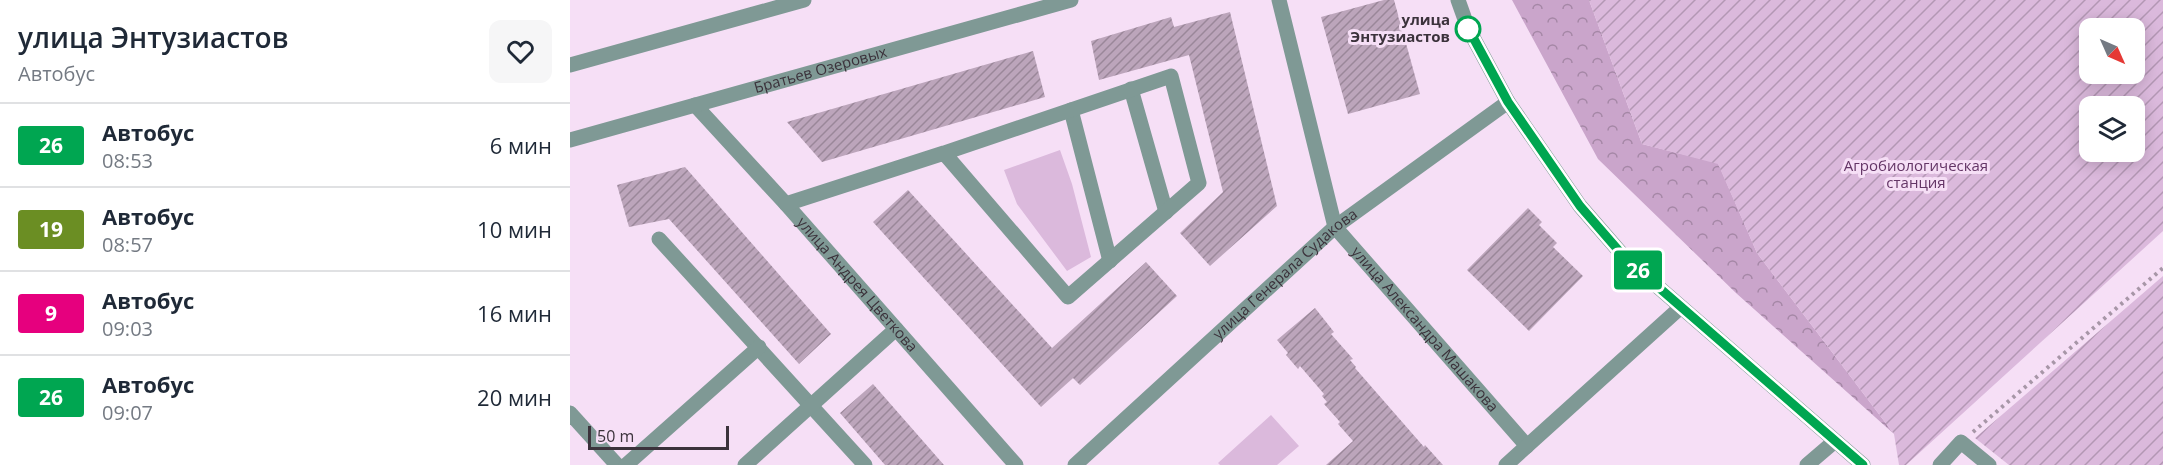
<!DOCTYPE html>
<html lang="ru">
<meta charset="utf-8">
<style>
:root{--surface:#fff;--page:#f6f6f7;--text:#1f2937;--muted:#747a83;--line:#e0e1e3}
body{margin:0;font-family:"Open Sans",sans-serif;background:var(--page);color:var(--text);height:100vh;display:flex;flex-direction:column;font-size:22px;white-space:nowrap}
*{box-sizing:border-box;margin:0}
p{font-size:20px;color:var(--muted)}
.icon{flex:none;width:33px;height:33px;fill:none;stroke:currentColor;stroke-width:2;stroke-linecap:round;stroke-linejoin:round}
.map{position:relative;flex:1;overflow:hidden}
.sheet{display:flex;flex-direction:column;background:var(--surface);width:570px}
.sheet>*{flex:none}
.badge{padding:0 12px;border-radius:4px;font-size:21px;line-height:39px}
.needle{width:39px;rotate:135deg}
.controls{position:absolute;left:1509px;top:18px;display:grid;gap:12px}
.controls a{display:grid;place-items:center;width:66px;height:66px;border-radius:12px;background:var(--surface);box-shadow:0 3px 15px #0003;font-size:30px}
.scale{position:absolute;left:18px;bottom:15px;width:141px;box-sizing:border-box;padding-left:6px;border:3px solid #3b323b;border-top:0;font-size:16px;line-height:21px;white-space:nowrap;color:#3b323b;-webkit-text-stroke:4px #f6dff6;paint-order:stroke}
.map>.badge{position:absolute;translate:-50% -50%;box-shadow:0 0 0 3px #fff}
.round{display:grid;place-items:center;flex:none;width:63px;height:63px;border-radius:12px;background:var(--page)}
.summary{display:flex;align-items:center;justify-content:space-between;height:102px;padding:0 18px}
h1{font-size:28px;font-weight:600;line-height:45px}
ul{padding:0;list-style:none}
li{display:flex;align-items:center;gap:18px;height:84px;padding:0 18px;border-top:2px solid var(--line)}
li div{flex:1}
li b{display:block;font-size:22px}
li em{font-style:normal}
li .badge{min-width:66px;font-weight:700;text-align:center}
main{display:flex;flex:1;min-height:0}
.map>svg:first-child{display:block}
.forest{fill:url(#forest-crowns)}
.park{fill:#dbb9dc}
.garden{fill:url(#garden-furrows);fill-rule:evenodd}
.building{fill:url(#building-hatch)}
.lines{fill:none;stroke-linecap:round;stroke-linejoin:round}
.path{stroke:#a796a7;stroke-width:4;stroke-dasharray:3 4.5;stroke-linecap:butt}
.minor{stroke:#7f9995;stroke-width:15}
.line-casing{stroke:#fff;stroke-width:14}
.line{stroke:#00a651;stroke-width:9}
.stop-dot{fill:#fff;stroke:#00a651;stroke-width:3}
.labels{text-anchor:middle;stroke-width:6;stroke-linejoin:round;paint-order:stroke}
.stop-label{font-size:15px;font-weight:bold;fill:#3b323b;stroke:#f6dff6;text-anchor:end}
.street-label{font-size:15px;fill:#3b323b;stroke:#f6dff6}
.park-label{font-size:15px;fill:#643566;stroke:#f6dff6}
</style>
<main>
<section class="sheet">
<div class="summary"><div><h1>улица Энтузиастов</h1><p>Автобус</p></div><a class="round"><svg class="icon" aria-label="heart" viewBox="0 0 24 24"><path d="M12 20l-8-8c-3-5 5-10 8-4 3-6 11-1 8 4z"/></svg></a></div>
<ul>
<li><span class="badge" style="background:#00a651;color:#fff">26</span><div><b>Автобус</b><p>08:53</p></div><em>6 мин</em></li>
<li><span class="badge" style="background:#6b8e23;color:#fff">19</span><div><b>Автобус</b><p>08:57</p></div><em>10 мин</em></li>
<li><span class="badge" style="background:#e6007e;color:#fff">9</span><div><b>Автобус</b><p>09:03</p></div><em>16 мин</em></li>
<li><span class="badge" style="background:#00a651;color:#fff">26</span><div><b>Автобус</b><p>09:07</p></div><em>20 мин</em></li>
</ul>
</section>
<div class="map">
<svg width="1593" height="465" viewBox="0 0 1593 465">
<defs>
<pattern id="forest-crowns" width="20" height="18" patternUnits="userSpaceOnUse" patternTransform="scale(1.5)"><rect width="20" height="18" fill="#caa5cb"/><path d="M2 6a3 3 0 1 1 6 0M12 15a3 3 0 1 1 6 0" fill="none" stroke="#a587a6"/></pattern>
<pattern id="garden-furrows" width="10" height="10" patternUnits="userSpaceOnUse" patternTransform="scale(1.5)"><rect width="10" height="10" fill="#dbb9dc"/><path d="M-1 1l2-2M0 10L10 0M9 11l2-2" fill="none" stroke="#b397b4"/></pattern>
<pattern id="building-hatch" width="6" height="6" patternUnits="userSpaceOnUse" patternTransform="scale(1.5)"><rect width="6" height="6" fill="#bca5bb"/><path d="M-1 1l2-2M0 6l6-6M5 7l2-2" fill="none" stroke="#9a8799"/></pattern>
</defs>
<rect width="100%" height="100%" fill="#f6dff6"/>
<path class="forest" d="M942,0H1019L1072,144L1148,163L1187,253L1324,434L1166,293L1028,159Z"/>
<path class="park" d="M490,150L502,184L521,257L497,271L447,204L434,170Z
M701,415L729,446L707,465H650L648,463Z"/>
<path class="garden" d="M1019,0H1593V231L1336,465H1329L1324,434L1187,253L1148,164L1072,144ZM1520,28H1564V74H1520ZM1520,106H1564V152H1520Z
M1593,276V465H1439L1405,438Z"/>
<path class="building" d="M814,0H824L850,94L778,114L751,17Z
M660,12L707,206L640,266L610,233L653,192L619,55L529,80L521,41L601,17L604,27Z
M463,51L475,97L252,162L217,122Z
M115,167L261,334L229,364L99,219L59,227L47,185Z
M338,190L482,348L576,262L607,296L510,385L503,378L471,407L303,222Z
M958,208L972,222L969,225L987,243L983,247L1013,276L959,331L897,270Z
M745,308L764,332L761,334L783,359L780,360L786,367L785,368L854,447L855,445L873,465H756L783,441L768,424L770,422L754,404L757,402L752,396L754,394L730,366L728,369L716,355L718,353L707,340Z
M303,384L374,465H315L270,413Z"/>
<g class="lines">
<path class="path" d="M1403,432L1593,268"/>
<g class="minor">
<path id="s1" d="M709,0L765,227L957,446"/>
<path d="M888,0L898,28L938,102L1010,206L1056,259L1293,465"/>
<path d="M0,65L234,0"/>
<path d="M561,89L596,212"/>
<path id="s2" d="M125,105L216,204L446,465"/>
<path d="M501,110L540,261"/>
<path id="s3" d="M0,140L501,0"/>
<path d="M216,204L374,153L498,297L629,183L601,76L374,153"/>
<path d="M89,239L295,465"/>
<path d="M0,413L47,465"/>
<path d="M56,465L189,347"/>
<path d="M175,465L326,329"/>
<path id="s4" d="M505,465L765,227L938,102"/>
<path d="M936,465L1111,307"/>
<path d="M1237,465L1265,441"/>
<path d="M1370,465L1391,442L1419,465"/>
</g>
</g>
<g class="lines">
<g class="line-casing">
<path id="line" d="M898,28L938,102L1010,206L1056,259L1293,465"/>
</g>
<use href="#line" class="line"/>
</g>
<circle class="stop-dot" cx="898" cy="29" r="12"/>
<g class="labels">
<g class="stop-label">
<text x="880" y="25">улица<tspan x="880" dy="17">Энтузиастов</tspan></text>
</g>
<g class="street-label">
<text dy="5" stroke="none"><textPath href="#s3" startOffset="260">Братьев Озеровых</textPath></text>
<text dy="5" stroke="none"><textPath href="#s4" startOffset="284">улица Генерала Судакова</textPath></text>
<text dy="5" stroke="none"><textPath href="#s2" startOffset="242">улица Андрея Цветкова</textPath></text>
<text dy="5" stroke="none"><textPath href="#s1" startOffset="370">улица Александра Машакова</textPath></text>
</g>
<g class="park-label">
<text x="1346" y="171">Агробиологическая<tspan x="1346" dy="17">станция</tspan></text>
</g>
</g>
</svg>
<div class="controls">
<a><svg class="needle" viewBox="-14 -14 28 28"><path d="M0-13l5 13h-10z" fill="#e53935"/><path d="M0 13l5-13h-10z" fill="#747a83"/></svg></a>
<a><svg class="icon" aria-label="layers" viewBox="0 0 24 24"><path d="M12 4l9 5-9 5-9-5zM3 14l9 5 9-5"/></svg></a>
</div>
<div class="scale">50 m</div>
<b class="badge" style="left:1068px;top:270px;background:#00a651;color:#fff">26</b>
</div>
</main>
